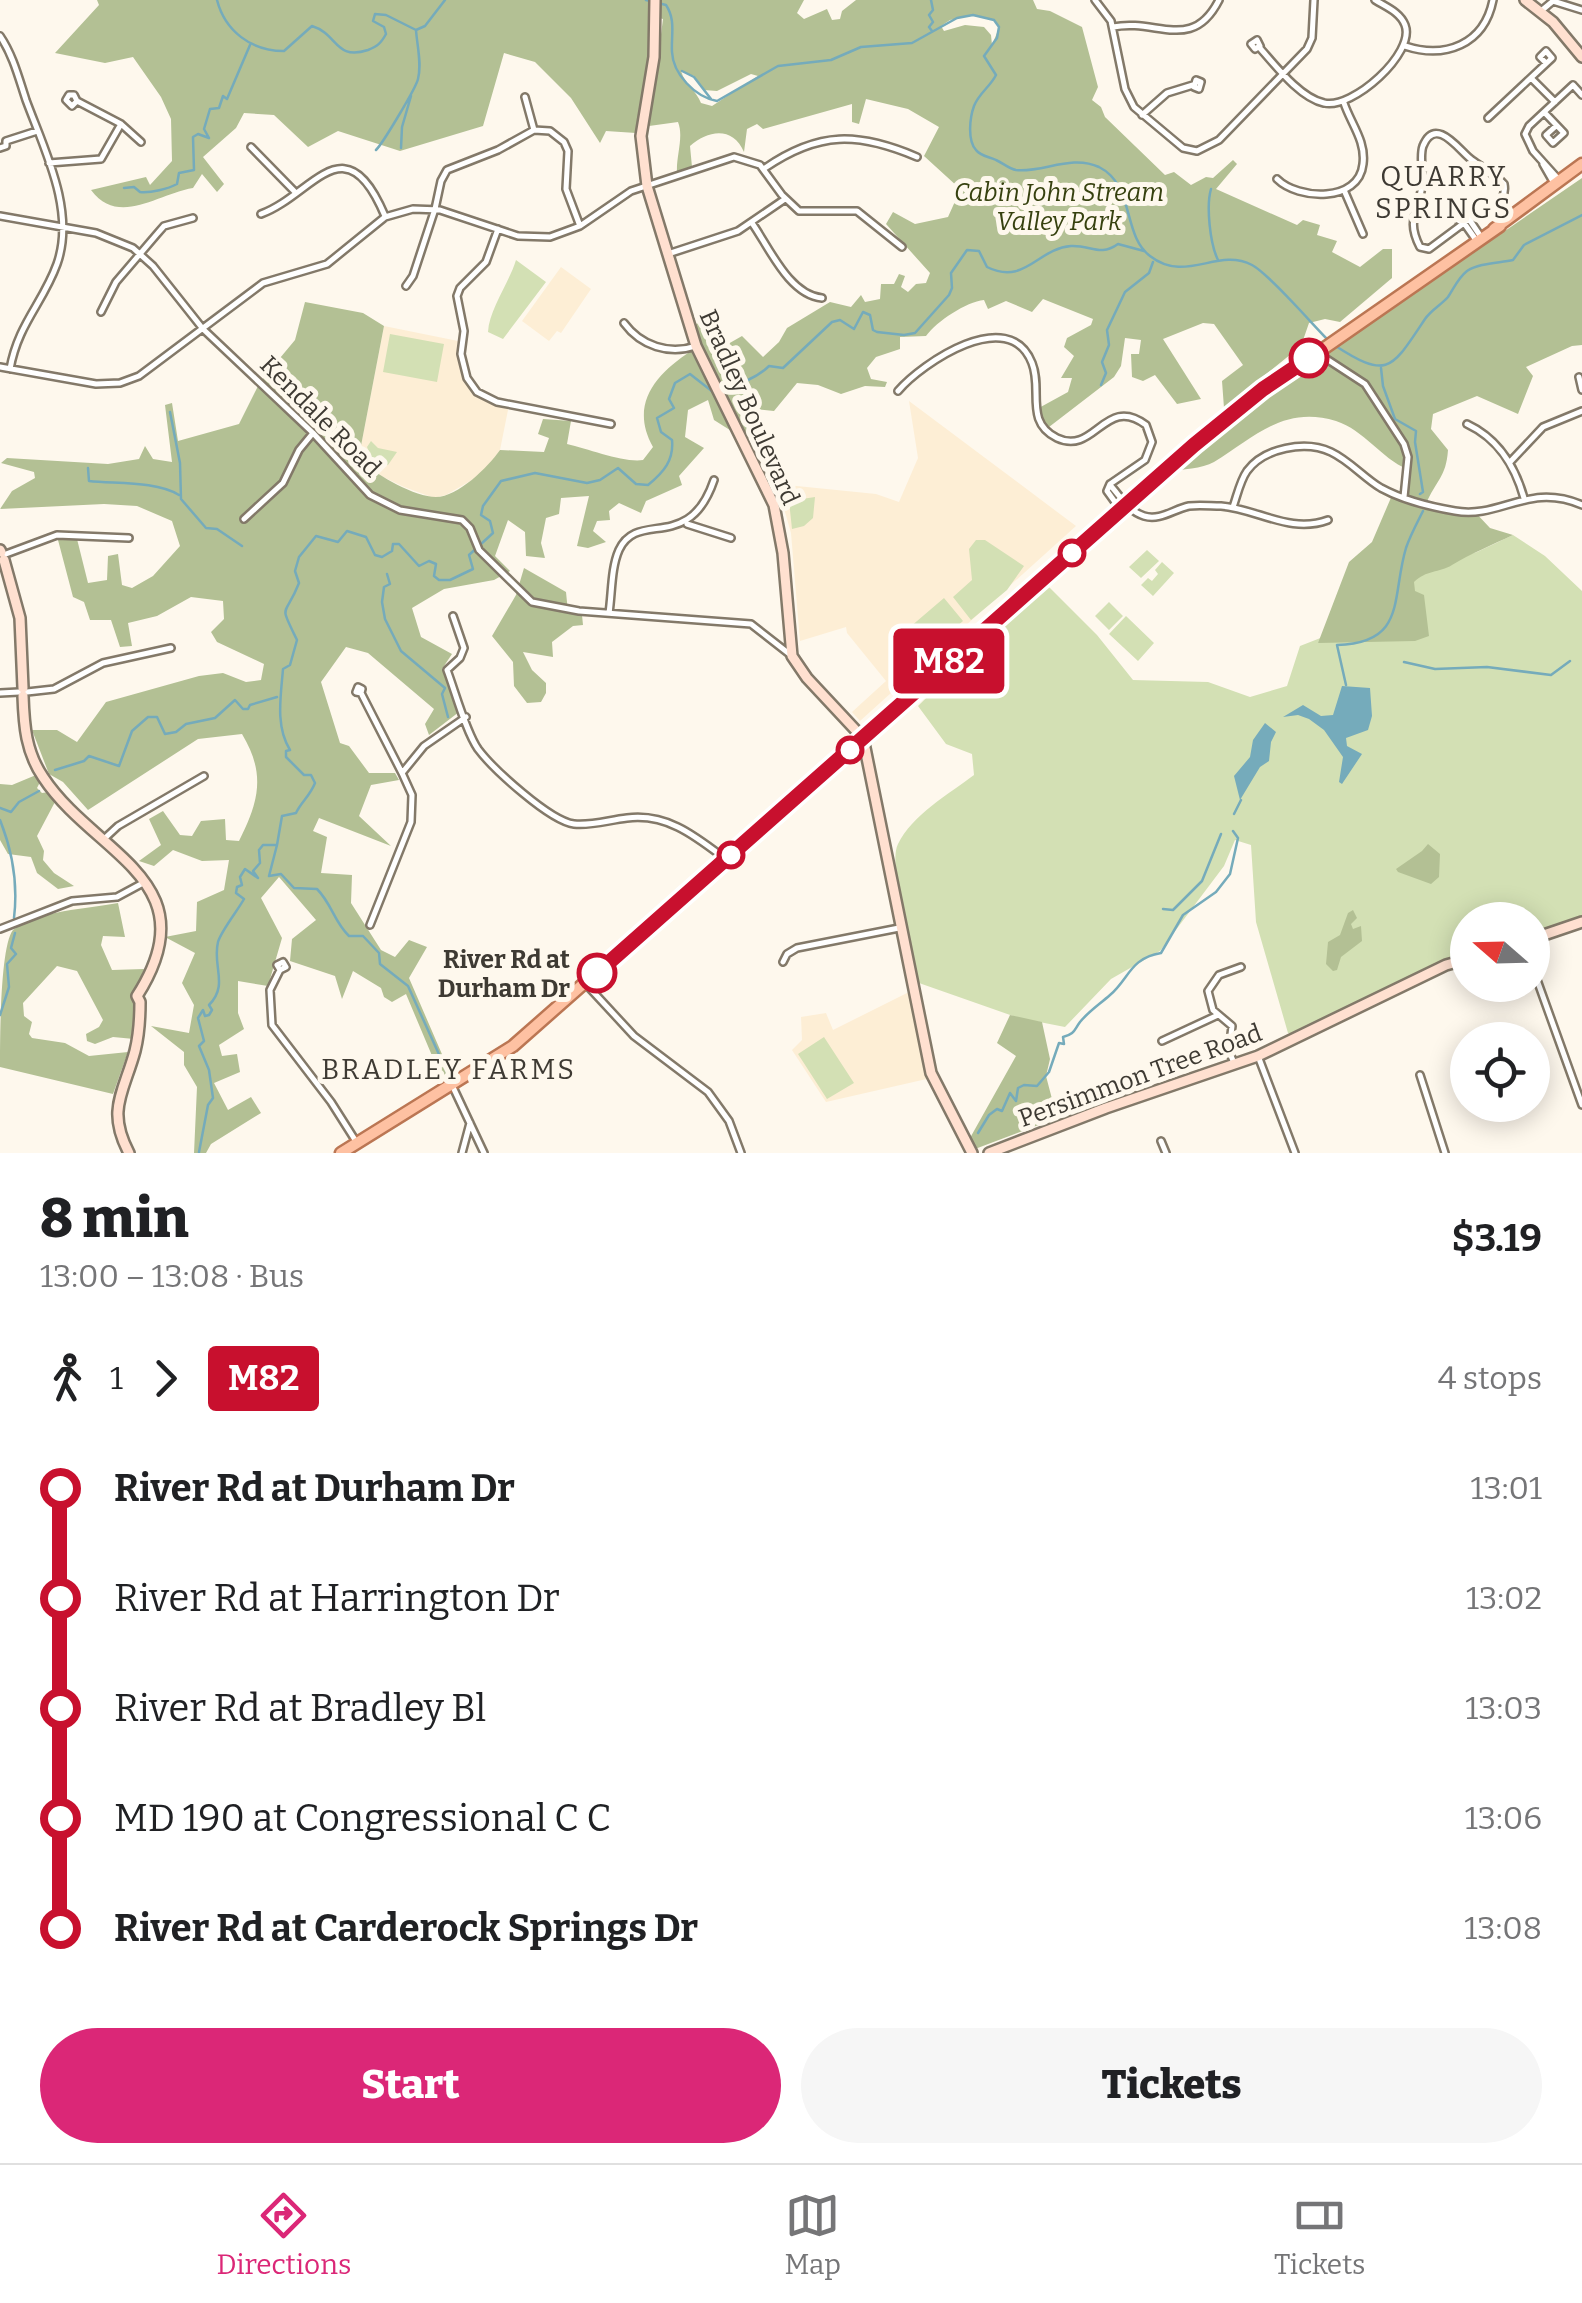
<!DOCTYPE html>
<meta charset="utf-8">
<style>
:root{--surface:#fff;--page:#f6f6f6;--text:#202124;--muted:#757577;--line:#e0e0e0;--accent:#db2777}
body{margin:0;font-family:Bitter,serif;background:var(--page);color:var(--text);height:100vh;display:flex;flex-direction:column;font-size:38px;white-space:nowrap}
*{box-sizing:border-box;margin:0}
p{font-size:32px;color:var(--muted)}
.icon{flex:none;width:55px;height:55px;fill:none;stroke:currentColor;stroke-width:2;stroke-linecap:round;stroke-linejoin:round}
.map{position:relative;height:1153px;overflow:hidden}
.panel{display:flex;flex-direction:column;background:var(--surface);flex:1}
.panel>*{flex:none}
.badge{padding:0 20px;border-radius:8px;font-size:35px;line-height:65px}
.needle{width:65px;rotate:290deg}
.fabs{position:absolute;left:1450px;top:902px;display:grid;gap:20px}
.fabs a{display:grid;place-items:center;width:100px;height:100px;border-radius:50%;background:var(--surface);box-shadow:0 5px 25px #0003;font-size:50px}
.map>.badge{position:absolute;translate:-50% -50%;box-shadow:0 0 0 5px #fff}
.legs{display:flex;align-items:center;gap:15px;height:110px;padding:0 40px;font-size:32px}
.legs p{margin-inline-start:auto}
.head{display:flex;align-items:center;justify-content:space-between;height:170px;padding:0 40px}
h1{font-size:55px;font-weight:800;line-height:75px}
.action{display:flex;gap:20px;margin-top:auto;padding:20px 40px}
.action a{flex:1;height:115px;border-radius:60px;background:var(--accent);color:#fff;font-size:40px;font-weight:800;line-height:115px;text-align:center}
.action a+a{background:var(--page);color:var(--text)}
ul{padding:0 40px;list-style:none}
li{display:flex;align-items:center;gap:35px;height:110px;font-size:38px}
li i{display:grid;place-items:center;width:15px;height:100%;margin:0 12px;background:currentColor}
li i::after{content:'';width:25px;height:25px;margin:-12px;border:8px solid;border-radius:50%;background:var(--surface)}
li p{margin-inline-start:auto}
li:first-child i{background:linear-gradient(#0000 50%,currentColor 0)}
li:last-child i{background:linear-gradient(currentColor 50%,#0000 0)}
.menu{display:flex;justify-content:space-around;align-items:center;height:140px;border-top:2px solid var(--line);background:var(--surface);font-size:28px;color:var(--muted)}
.menu a{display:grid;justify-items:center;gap:5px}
.menu .on{color:var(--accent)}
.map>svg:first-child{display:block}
.built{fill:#fdeed5}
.green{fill:#d3e0b4}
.forest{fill:#b3c094;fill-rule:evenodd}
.water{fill:#75abbb}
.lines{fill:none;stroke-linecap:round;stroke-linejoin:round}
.stream{stroke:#75abbb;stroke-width:2.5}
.street-casing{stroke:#837969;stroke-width:10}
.secondary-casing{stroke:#837969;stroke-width:14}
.primary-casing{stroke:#bb7653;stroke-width:15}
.street{stroke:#fff;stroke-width:5}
.secondary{stroke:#ffe0d0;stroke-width:9}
.primary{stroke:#fec1a2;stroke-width:10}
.line-1-casing{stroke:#fff;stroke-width:22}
.line-1{stroke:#c8102e;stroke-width:15}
.stop-1-dot{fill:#fff;stroke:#c8102e;stroke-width:5}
.labels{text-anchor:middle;stroke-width:10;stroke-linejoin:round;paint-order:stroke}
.park-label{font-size:25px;font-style:italic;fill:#36410f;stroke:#fef8ed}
.street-label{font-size:25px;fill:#3e3a33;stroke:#fef8ed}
.stop-label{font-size:25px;font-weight:bold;fill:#3e3a33;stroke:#fef8ed;text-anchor:end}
.neighbourhood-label{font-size:28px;letter-spacing:2.5px;fill:#3e3a33;stroke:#fef8ed}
</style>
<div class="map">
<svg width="1582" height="1153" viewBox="0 0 1582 1153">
<rect width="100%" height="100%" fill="#fef8ed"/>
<path class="built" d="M561,267L591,289L561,333L557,331L549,341L522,321Z
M384,326L463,342V365L477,392L509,405L500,450L484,473L446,495L434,498L404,487L373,472L363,462L360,451Z
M909,401L1076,526L860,721L852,712L886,681L847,633L846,627L800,641L791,533L777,484L876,494L899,502L918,458Z
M913,990L931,1078L826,1102L792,1050L802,1040L801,1017L826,1013L833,1030Z"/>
<path class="green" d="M516,260L546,282L503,339L488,332C489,310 509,283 516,260Z
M390,334L444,344L437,382L383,372Z
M371,441L378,448L397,452L388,465L382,466L371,457L367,447Z
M815,497L813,518L804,526L792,529L789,501Z
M1513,535L1545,556L1582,591V917L1533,935L1532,920H1468L1467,957L1297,1034L1288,1033L1256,922L1251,845L1235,840L1224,866L1160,951L1111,979L1065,1027L1019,1018L919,983C913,956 887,865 898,844C912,815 949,794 974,775L972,754L946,744L918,706L1016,609L1049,587L1097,635L1133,680L1208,682L1250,697L1287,686L1300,646L1323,637L1411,573L1477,552Z
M976,540H985L1024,566L1007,590L971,620L953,597L972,580L969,549Z
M1147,550L1159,561L1141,578L1129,567Z
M1162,562L1174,573L1153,596L1141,585L1148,578L1152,581L1158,574L1155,570Z
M944,598L963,621L916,662L896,639Z
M1109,602L1123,616L1109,630L1095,616Z
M1126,616L1154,643L1138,661L1109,634Z
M824,1037L854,1083L827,1099L798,1054Z"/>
<path class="forest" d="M97,0H655L648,94L636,133L606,131L600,143L571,98L535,62L504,53L483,126L400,151L338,131L308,147L274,115L244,113L236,128L203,157L224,184L217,192L202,174L193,188C157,194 119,227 91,190L146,177L150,185L172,161L171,119L161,97L133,57L105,63L55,53L99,5Z
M659,0H804L797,13L804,19L827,9L832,20L840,19L842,11L856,0H1033L1037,9L1050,11L1082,27L1098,87L1092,100L1101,107L1105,117L1165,175L1174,172L1191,185L1206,177L1213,178L1233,160L1237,164L1216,189L1297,225L1303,220L1320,225L1317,235L1337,241L1332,252L1360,267L1383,249H1392V278L1340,322L1325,319L1309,323L1301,346L1224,408L1222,381L1243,365L1214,324L1203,323L1163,339L1201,399L1177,404L1155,375L1143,381L1132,377L1131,354H1139L1141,340L1125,338L1121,366L1114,377L1049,427L1041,421L1037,409L1068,392L1072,378H1061L1074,356L1064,347L1067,338L1091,325L1093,319L1043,299L1032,312L1006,301L988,309L984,300C966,302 937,321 926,336L900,337V349L876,357L867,368L871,379L887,382L885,387L865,386L841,394L818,385L797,383L774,411L756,409L751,417L755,424L764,426L758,439L750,443L699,344L694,324L701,323L718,342L728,344L742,336L763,357L779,342L787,328L830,302L851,307L861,295L865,302L880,299L881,284H894L899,274L905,276L901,287L908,292L916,284L926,283L930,273L886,224L893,212L915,224L948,217L957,197L958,187L924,156L939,127L908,109L866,99L859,124L852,122V104L763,129L757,124L747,129L744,152C733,126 708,130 690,146L692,167L677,173C676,156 684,137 678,122L649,126L663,19L659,18ZM973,15L994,20L999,28L992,45L991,35L984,27L965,25L944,31L941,26L950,20ZM681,71L694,76L704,90L717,91L751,74L758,76L712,106L701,103C696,90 685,85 681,71Z
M1582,178V345L1572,346L1526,367L1533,376L1518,414L1477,396L1433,414L1431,429L1448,450C1446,478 1436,480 1426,504L1474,511L1490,528L1513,535C1492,545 1470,554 1452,565C1439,573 1426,570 1414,582L1415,591L1424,595L1429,636L1415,641L1318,643L1349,562L1372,542L1393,493L1403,497L1407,469C1381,458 1364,430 1336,421C1283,405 1254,438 1214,462C1202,469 1182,469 1168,472L1193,445Z
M305,302L363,313L384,326L360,451L363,462C378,476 415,497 436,497C458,497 488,467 500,450L544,452L549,438L538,434L543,419L571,421L567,444C589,449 624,463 643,460L653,447C629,404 656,374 691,351L733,432L714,420L708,400L688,410L685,437L704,448L679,476L682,485L646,501L641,513L619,503L609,511L610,520L597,521L593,531L606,542L588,548L577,546L589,496L561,498L559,514L546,518L541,543L545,558L526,556L525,532L508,520L495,556L510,571L494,580L444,589L412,608L421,637L452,654L442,669L459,712L429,735L425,724L434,709L368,653L346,647L321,682L340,743L349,746L369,773H395L399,780L371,785L359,816L391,846L319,818L313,831L327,837L321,873L352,875L351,903L381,950L395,957L409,940L427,947L409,978L451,1075L441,1077L406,994L392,1002L384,997L381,988L353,971L342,999L335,976L290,961L292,939L316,920L279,877L261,898L282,938L268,986L238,981V1013L244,1029L219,1045L222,1056L237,1054L240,1072L214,1083L228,1110L251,1097L261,1113L211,1144L206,1153H194L197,1087L184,1065V1052L151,1026L189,1033L194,1005L182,983L195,953L165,937L196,931L197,902L224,890L229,860L202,861L173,850L154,866L139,861L161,845L149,819L163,811L180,835L192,836L201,821L225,819L226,840L239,841C259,801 266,774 242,734L198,739L88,810L63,782L49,774L32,730H57L77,742L106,702L199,676L223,673L246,682L261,680L264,664L217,642L211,632L224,619L223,601L191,597L157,616L128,623L132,646L120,647L111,620H90L84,602L73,597L58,540L77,539L88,583L107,580L108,556L118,554L122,585L132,588L153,576L180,546L172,521L137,506L104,504L0,509L12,491L35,478L34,472L1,463L7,458L108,464L139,459L145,446L153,459L172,462L165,405L172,403L178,441L239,424L260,382L295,340Z
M524,568L566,592L568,612L582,615L583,625L573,626L552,642L553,657L523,652L532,670L546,683V693L541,702L527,703L514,686L513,662L492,636L516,595Z
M36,775L40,782L37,788L42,793L49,792L56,800L37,836L44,851L43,860L54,873L74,886L58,889L37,873L31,857L8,854L0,840V784L12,785Z
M1428,844L1440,854L1439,877L1431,884L1398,872L1396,869L1422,851Z
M118,903L125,937L103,936L101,945L112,970L144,969L133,997L134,1039L113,1037L95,1044L87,1041L86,1034L99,1027L103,1020L77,971L57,966L23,1003L24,1016L32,1022L29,1034L32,1038L65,1043L89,1056L128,1052L113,1094L0,1067C0,1040 0,946 13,930C39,910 87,909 118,903Z
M1353,910L1357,918L1351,924L1353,929L1361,926L1362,941L1341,957L1337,970L1333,971L1326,964L1328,942L1340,935L1348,913Z
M1010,1015L1042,1022L1050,1059L1046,1076L1057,1118L975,1149L970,1138L1016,1056L997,1043Z"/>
<path class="water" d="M1342,686L1370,688L1372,716L1368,730L1346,738L1347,746L1362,754L1342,784L1339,782L1343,757L1324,730L1309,719L1298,715L1283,717L1303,705L1321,716L1333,715Z
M1265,723L1276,732L1271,742L1269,761L1260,767L1240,800L1234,776L1250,757L1253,740Z"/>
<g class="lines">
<path class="stream" d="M217,0C225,31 251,51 284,51L312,26C338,34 335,61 368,50C378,46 381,43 386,34L384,27L373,21L375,14L386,15L416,30L425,26L445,0
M646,0L666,5C676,20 671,35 672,52C673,74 695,97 717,101L778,66L831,60L861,47L912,43L957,18L973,15L994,20L999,27L997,38L984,56L996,75C990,87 979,93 974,106C970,117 967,140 976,150C980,156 990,157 996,160C1003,163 1009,169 1016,170C1043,173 1071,154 1099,167C1135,185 1122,235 1150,256C1186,284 1217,247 1252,265C1268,273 1312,324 1328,340
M931,0L933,10L929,15L933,22L929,27L932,31
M682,71L694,77L711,99
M401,148L402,127L411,96
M376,150C383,143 416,88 418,79C422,64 417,45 416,30
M124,188L134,187L140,192C151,193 168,189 177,184L179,173L194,170L193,137L198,134L209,138L204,129L210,109L219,108L223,96L227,99L250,45
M1211,189C1206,206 1210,244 1218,260
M1334,345C1388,380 1391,370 1425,319C1431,310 1441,305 1448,297C1454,288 1458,278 1467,271C1479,263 1499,263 1513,260L1524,245L1582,215
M1381,368L1383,386L1395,419L1416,431L1415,442L1423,492L1420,494
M1101,385L1106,373L1102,362L1109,345L1107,330L1125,292L1149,273L1153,262
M722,389C739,384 756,379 769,366L783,368L832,322L840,320L854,329L863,312L870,315L873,330L877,332L904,335L915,333L949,295L952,288L951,273L967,250L979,251L987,267C1025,286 1038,248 1071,246C1091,245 1100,257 1118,244L1144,251
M170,412L180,463L181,499L206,528L217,529L242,546
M88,468L89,481C116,484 156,481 179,495
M387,574L390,584L384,587L382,602L385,619L401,651L445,688L442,694L448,717
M1404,662L1435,669L1487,667L1551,675L1570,661
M1346,685L1337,645C1407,643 1391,598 1406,548C1410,536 1417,523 1423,511
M55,770L84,761L89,756L119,766L132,731L148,717H157L165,734L176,732L186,724L215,718L235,700L243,709H248L250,705L277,697
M0,808L11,812L19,802L39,791
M1234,814L1241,800
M0,820C12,850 18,885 14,918
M277,845L269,876L281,874L294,888L317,889C332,904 334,922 349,936H363L379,953L380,964L408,986L447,1072
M1163,909L1173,910L1202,881L1221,834
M0,1015L9,987L7,964L16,954L11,948L15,933
M978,1133L989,1115L997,1109L1002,1111L1010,1093L1016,1101L1018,1088L1024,1085L1037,1086L1049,1072L1059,1043L1064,1044L1063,1037C1075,1034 1074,1030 1080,1022C1089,1011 1100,1004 1110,995C1129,979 1130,958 1161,953L1183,915L1216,892L1230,874L1238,838L1233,831
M199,1152L208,1105L213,1098L209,1070L199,1046L204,1041L198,1018L203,1010L205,1016L209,1015L212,1010L209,1005C229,985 212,966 218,942C221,931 238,910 244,899L236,893L237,887L242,885L240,877L245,869L258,878L253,871L260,863L259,850L263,845H277L282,816L296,813C301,802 310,796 315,783L311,775H304L286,757V751L290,750C275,726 281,695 283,669L290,665L297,640C278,601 285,619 299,583L295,571L299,557L316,536L338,542L347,531L366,537L375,555L382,557L392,551L393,544H399L419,566L429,561L436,564L434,576L439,580H450L473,569L469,555L493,533L490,521L481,515L483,506L501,481L535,473L587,483L600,480L618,468L636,484L648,485C664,472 674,460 672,440L661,432L657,418L674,408L669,399L675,383L690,374L713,392"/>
<g class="street-casing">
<path id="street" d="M1095,0L1111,21L1125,89L1134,107L1183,148L1197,151L1219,140L1307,49L1312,38L1314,0
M1541,11L1553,1L1582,10
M1113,27C1157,18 1192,53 1219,0
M0,36C13,55 19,79 26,100C44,149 76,211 57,264C43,303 18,324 10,369
M1257,40L1260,46L1255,49L1251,44Z
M1405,46C1445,59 1484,45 1493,0
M1259,47C1275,65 1300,98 1324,103C1352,110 1416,53 1405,25C1400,12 1386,7 1375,0
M1531,78L1555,102
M1196,80L1201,82L1199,89L1194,87Z
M525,97L534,130
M77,101L72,106L66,100L69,95H74L77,101L121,124L141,142
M1544,112L1564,133L1553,143L1546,135L1556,126
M1142,115L1167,93L1193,85
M1488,118L1552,58L1546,51L1540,57L1546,63
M251,147L296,193
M0,148L6,146V141L37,131
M49,163L101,159L121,124
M1543,164L1555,185
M765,168C819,131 858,132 917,157
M1277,179C1298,200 1359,203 1363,164C1366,141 1351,124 1344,103
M1560,181L1533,151L1525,134L1529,126L1573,85L1582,95
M1344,190L1363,234
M1456 215a7 7 0 1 1 14 0a7 7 0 1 1-14 0Z
M261,214C313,195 345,121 385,216
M0,216L96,233L133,248L153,266L203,329L313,433L370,495L400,510L462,520L470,528L479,550L532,602L579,611L751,624L792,656
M752,223C769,247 789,295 822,298
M498,229L486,262L460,288L457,296L464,331L461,354L467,378L477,392L497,402L611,424
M1476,240L1464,223L1429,249L1420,247C1406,220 1418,213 1422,186C1424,174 1419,157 1423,146C1436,114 1461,153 1472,160C1483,168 1495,174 1504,184C1508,204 1486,213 1469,219L1481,237
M668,254L738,231L785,199
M406,286L413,276L435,209L441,181L447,170L498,150L534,130L550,131L564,142L568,151L566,189L580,226
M101,312L116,282L157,234L164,226L193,218
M624,323C641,346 669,355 696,346
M1319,354L1365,384L1404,444L1408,457L1404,497
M0,367L96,384L120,383L139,376L263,283L327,264L385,217L413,209L440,210L518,236L550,237L580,226L631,191L734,157L760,165L782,195L799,211H857L902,247
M1579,377L1582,390
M898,391C922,363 1009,304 1032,363C1043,390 1024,422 1057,438C1095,456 1105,394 1146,425L1152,442L1145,460L1110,484
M1467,424C1499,439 1515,466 1524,498
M1511,461L1543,427L1582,411
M1110,484L1107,491L1120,509
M1110,485C1121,497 1128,511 1144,516C1160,521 1174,509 1189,506C1199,505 1211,506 1221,506C1258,509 1290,534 1328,520
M1233,507C1237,496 1240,481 1247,471C1264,448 1305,440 1331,452C1350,461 1364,478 1381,488C1403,500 1431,507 1455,511C1501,519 1528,482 1582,505
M244,519L283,483L299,450L313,433
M687,524L731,538
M6,554L57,535L129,538
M609,613C612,593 611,568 619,550C638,509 689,554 714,480
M453,616L464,648L460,658L447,670C455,691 466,732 478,749C493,769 550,821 574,824C591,826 609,820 627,818C666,813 694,835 723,857
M27,692L54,689L103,663L171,648
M0,693L19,692
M361,693L362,689L358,687L356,692L361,693L402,773
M104,839L118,826L204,776
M370,925L411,822L412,795L402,773L424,746L466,717
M0,929L72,901L117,897L143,883
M283,962L286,967L280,970L277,965Z
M783,962L787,954L797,948L899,928
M1532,966L1582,1105
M280,970L270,990L272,1025L331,1102L357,1143
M585,983L634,1036L708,1092L729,1121L741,1153
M1162,1041L1218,1015
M1258,1056L1295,1153
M1234,1063L1229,1051L1232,1026L1213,1010L1208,991L1219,975L1241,967
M1420,1075L1445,1153
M452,1085L484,1153
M1161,1141L1166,1153
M462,1153L470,1123"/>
</g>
<g class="secondary-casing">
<path id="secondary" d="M655,0L654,57L641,136L647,186L696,346L774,505L783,553L792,656L807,678L863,738L931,1073L972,1153
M1525,0L1553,22L1582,57
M0,550L1,552
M4,560L20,618L23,688
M23,696C24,726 26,752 43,777C94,855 211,880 137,996L140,1002C140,1019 139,1035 135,1051C124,1092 106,1110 129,1153
M1532,939L1582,922
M989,1153L1106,1108L1258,1056L1446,965L1468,959"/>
</g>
<g class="primary-casing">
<path id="primary" d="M1494,229L1582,164
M341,1153L513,1046L1231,413L1500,226"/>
</g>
<use href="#street" class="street"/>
<use href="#secondary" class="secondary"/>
<use href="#primary" class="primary"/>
</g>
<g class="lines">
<g class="line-1-casing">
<path id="line-1" d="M597,973L1194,445L1263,389L1309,358"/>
</g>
<use href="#line-1" class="line-1"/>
</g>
<g class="stop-1-dot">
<circle cx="1309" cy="358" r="18"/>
<circle cx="1072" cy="553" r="12"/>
<circle cx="850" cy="750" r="12"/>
<circle cx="731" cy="855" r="12"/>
<circle cx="597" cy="973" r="18"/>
</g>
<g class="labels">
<g class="park-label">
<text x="1059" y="201">Cabin John Stream<tspan x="1059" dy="29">Valley Park</tspan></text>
</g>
<g class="street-label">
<text transform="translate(750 407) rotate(66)" y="9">Bradley Boulevard</text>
<text transform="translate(321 416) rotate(45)" y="9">Kendale Road</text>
<text transform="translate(1140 1075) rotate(-20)" y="9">Persimmon Tree Road</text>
</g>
<g class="stop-label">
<text x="570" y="968">River Rd at<tspan x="570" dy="29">Durham Dr</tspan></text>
</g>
<g class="neighbourhood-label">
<text x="1444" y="186">QUARRY<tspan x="1444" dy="32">SPRINGS</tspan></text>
<text x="449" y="1079">BRADLEY FARMS</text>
</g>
</g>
</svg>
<div class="fabs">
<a><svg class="needle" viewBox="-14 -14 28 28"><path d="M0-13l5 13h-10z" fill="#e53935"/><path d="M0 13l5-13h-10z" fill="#757577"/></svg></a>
<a><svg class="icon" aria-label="locate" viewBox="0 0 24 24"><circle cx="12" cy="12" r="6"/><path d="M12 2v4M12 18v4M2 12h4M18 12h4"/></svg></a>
</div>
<b class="badge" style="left:949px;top:661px;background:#c8102e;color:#fff">M82</b>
</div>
<section class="panel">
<div class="head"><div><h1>8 min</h1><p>13:00 – 13:08 · Bus</p></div><b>$3.19</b></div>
<div class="legs"><svg class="icon" aria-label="walk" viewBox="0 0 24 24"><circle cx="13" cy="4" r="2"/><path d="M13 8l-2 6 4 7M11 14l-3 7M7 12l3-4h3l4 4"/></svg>1<svg class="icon" aria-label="forward" viewBox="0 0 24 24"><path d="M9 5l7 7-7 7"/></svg><b class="badge" style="background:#c8102e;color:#fff">M82</b><p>4 stops</p></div>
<ul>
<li><i style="color:#c8102e"></i><b>River Rd at Durham Dr</b><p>13:01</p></li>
<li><i style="color:#c8102e"></i><span>River Rd at Harrington Dr</span><p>13:02</p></li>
<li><i style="color:#c8102e"></i><span>River Rd at Bradley Bl</span><p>13:03</p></li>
<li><i style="color:#c8102e"></i><span>MD 190 at Congressional C C</span><p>13:06</p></li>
<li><i style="color:#c8102e"></i><b>River Rd at Carderock Springs Dr</b><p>13:08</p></li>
</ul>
<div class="action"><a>Start</a><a>Tickets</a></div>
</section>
<nav class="menu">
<a class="on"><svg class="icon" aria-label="directions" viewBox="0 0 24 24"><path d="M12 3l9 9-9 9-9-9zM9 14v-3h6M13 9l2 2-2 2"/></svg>Directions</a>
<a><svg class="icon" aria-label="map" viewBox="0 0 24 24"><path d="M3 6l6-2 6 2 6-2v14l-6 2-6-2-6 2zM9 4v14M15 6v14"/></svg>Map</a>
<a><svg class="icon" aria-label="tickets" viewBox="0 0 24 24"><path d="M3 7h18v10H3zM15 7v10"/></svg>Tickets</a>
</nav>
